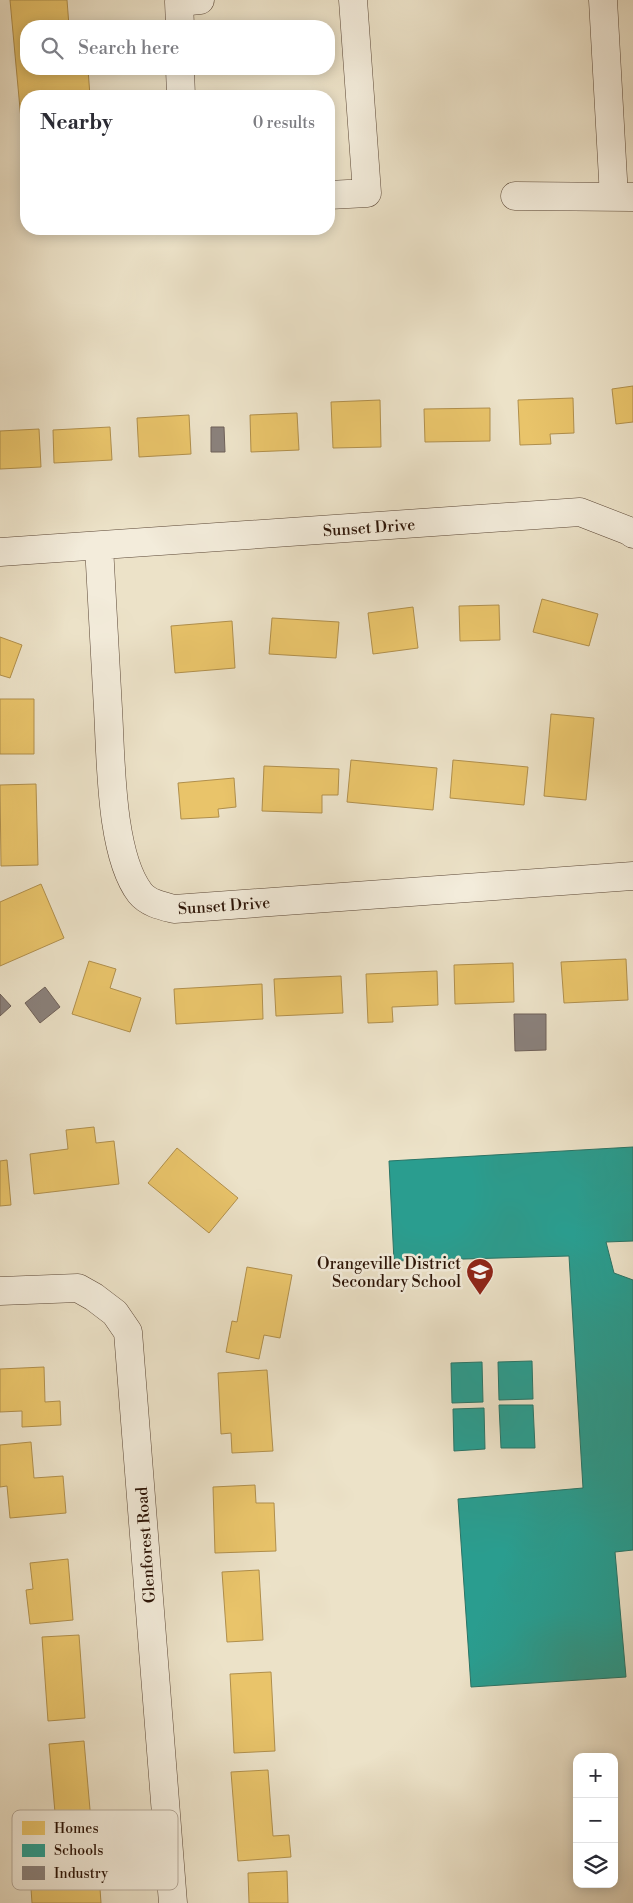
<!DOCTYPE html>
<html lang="en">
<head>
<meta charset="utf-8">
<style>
	body { margin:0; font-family:"Libre Bodoni",serif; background:#f7f7f7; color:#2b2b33 }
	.controls { position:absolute; right:15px; bottom:15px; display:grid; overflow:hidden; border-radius:10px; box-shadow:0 2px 12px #0003 }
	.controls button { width:45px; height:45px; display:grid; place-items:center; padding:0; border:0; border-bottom:1px solid #e1e1e2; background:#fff; color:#2b2b33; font:25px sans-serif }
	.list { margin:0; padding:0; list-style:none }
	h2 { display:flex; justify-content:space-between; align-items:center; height:65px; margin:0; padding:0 20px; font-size:21px }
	h2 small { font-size:16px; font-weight:400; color:#7c7c81 }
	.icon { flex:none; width:28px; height:28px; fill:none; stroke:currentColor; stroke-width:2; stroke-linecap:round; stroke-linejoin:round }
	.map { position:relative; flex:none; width:633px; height:1903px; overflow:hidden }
	.search { position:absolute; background:#fff; box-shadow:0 2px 12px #0003; left:20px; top:20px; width:315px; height:55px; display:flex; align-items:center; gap:12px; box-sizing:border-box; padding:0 18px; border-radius:20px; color:#7c7c81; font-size:19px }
	.panel { position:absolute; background:#fff; box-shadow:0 2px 12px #0003; left:20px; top:90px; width:315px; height:145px; border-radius:20px }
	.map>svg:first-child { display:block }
</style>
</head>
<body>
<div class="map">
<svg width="633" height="1903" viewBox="0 0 633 1903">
	<rect width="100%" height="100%" fill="#ece2c8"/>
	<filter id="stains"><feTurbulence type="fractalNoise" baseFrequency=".004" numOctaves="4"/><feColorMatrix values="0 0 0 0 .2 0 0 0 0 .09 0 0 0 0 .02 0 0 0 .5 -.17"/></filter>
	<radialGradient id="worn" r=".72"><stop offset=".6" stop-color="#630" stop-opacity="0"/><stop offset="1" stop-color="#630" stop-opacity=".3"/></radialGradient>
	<path fill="#e9c46a" stroke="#b08f4c" d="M10,0H67L69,26H26V69H88L90,96H26V174Z
		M633,386V422L616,424L612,389Z
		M573,398L574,433L550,434L551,444L520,445L518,400Z
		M380,400L381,447L333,448L331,402Z
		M490,408V441L425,442L424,409Z
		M297,413L299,450L251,452L250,415Z
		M189,415L191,454L139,457L137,418Z
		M110,427L112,460L54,463L53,430Z
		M39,429L41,467L0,469V431Z
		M542,599L598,614L589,646L533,632Z
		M499,605L500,640L460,641L459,606Z
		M413,607L418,648L373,654L368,613Z
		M272,618L339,622L336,658L269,654Z
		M232,621L235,668L175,673L171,626Z
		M0,637L22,645L10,678L0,675Z
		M0,699H34V754H0Z
		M551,714L594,718L586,800L544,796Z
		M351,760L437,768L433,810L347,802Z
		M453,760L528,767L524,805L450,798Z
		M264,766L339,769L338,795H322V813L262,811Z
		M234,778L236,807L218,809L219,817L181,819L178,783Z
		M36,784L38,865L1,866L0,785Z
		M41,884L64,938L0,966V902Z
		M626,959L628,1000L564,1003L561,962Z
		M89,961L116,969L110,988L141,998L130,1032L72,1014Z
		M513,963L514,1002L455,1004L454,965Z
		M437,971L438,1005L392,1007L393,1022L368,1023L366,974Z
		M341,976L343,1013L276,1016L274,979Z
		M262,984L263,1019L176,1024L174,989Z
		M94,1127L96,1143L114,1141L119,1184L34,1194L30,1154L68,1149L66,1130Z
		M177,1148L238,1198L209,1233L148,1183Z
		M7,1160L11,1205L0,1206V1161Z
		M247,1267L292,1275L280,1338L264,1335L259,1359L226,1352L232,1321L237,1322Z
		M44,1367L45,1402L60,1401L61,1425L22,1427V1411L0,1412V1369Z
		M267,1370L273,1451L232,1453L231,1433L221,1434L218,1373Z
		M31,1442L34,1478L63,1476L66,1513L10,1518L7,1486L0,1487V1445Z
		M255,1485L256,1503H274L276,1551L215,1553L213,1487Z
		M68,1559L73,1620L30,1624L26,1590L33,1589L30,1563Z
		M259,1570L263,1640L227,1642L222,1572Z
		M79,1635L85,1718L48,1721L42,1637Z
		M271,1672L275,1751L234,1753L230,1674Z
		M84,1741L91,1821L56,1824L49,1744Z
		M268,1770L273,1836L289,1835L291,1857L238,1861L231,1772Z
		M97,1846L101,1903H32L30,1874L65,1872L64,1848Z
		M287,1871L288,1903H249L248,1873Z"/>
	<path fill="#2a9d8f" stroke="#2a7466" d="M633,1147V1241L606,1242L614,1273L633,1280V1550L615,1552L626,1677L471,1687L458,1499L583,1488L569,1256L394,1261L389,1161Z
		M532,1361L533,1399L499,1400L498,1362Z
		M482,1362L483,1402L452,1403L451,1363Z
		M499,1405H533L535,1448H501Z
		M484,1408L485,1449L454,1451L453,1409Z"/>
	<path fill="#8a817c" stroke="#6e6059" d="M211,427H224L225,452H211Z
		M45,987L60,1007L40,1023L25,1003Z
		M0,994L11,1006L0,1016Z
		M514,1014H546V1050L515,1051Z"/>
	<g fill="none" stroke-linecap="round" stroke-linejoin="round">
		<defs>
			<path id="minor" d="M603,0L614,197
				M180,26L179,2L200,0
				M180,69L181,96
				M329,195L367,193L353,0
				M515,196L632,197
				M99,546C102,600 105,654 108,709C111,758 110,854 140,893C148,903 162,906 174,909L633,876
				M0,552L580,512L629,531L633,534
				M0,1291L78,1288L94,1297L115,1313L128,1332L173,1903"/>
		</defs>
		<use href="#minor" stroke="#5b4736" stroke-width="29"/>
		<use href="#minor" stroke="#f3ecdb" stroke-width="28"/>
	</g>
	<defs>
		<symbol id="school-pin" viewBox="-11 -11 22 30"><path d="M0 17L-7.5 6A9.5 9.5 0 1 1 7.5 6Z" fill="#8f2418" stroke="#f3ecdb"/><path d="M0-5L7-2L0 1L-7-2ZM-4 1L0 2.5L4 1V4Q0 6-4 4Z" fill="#fff"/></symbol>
	</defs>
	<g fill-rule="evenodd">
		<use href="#school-pin" x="464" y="1256" width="32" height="43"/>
	</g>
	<g text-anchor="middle" stroke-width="5" stroke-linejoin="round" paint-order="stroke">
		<g font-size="16" fill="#2b1306" stroke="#f3ecdb">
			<text transform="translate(369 527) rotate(-4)" y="6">Sunset Drive</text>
			<text transform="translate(224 905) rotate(-4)" y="6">Sunset Drive</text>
			<text transform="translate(145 1545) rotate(-94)" y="6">Glenforest Road</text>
		</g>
		<g font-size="16" fill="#2b1306" stroke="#f3ecdb" text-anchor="end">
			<text x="461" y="1269">Orangeville District<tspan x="461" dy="18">Secondary School</tspan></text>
		</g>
	</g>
	<rect x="12" y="1810" width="166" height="80" rx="8" fill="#f3ecdb" stroke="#b7ab9b" stroke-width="1"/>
	<rect x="22" y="1821" width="23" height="14" fill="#e9c46a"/>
	<rect x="22" y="1844" width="23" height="13" fill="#2a9d8f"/>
	<rect x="22" y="1866" width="23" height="14" fill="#8a817c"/>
	<g font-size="14" fill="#2b1306">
		<text x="54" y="1833">Homes</text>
		<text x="54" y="1855">Schools</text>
		<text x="54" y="1878">Industry</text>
	</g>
	<rect width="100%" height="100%" filter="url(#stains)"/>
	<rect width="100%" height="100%" fill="url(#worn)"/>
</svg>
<div class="controls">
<button>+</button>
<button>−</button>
<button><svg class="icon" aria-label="layers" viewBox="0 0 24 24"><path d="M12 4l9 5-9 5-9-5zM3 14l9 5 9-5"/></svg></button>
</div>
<div class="search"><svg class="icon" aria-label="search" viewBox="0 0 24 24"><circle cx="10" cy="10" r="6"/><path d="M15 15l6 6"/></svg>Search here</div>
<section class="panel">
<h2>Nearby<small>0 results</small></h2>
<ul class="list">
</ul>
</section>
</div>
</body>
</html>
